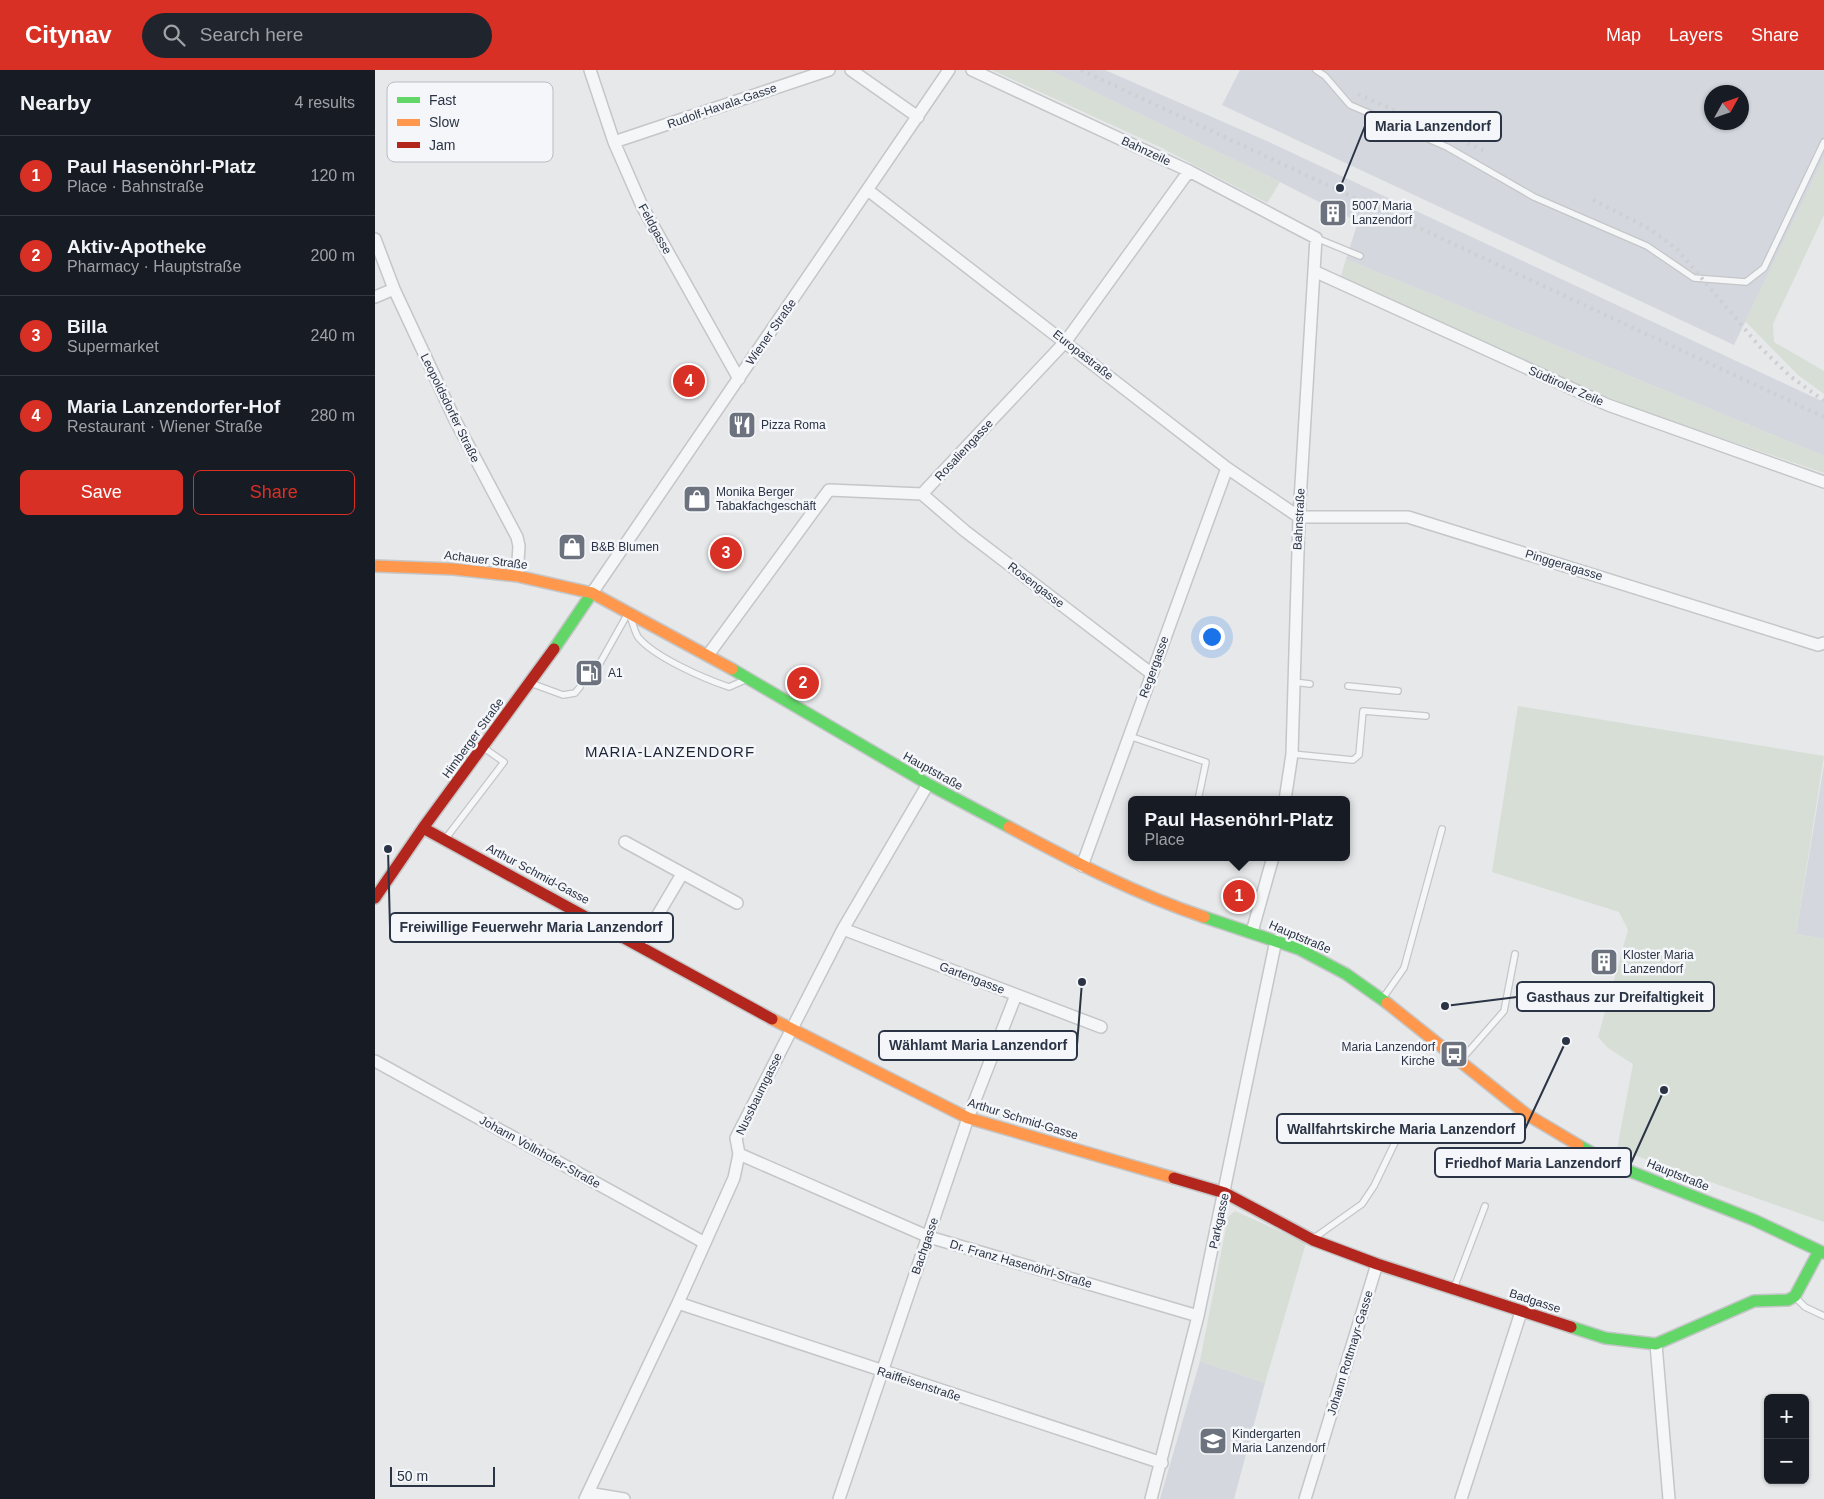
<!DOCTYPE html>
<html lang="en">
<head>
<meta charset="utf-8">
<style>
	body { margin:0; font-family:Arial,sans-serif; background:#20242c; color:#f1f3f6 }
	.controls { position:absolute; right:15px; bottom:15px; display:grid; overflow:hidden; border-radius:8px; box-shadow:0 1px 4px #0004 }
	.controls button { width:45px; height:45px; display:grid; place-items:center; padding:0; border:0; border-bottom:1px solid #363941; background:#171b24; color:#f1f3f6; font:25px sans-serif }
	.compass { position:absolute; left:1329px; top:15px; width:45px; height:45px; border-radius:50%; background:#171b24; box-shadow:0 1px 4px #0004; rotate:50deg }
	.scale { position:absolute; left:15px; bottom:12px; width:105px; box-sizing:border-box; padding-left:5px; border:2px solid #2b3445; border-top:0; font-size:14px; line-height:18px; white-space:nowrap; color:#2b3445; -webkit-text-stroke:4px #f4f6f9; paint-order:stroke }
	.you { position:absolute; left:836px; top:566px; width:18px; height:18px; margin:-12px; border:4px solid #fff; border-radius:50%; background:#1a73e8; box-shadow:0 0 0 8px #1a73e833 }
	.badge { display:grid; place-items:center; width:32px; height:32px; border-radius:50%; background:#d93025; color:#fff; font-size:16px; font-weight:700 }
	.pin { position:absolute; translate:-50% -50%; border:2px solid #fff; box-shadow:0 1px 5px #0006 }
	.popup { position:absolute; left:753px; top:726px; width:222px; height:65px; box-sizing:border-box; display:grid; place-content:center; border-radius:8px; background:#171b24; filter:drop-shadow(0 1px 4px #0005); font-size:16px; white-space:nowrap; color:#9ea1a6 }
	.popup b { font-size:19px; color:#f1f3f6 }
	.popup::after { content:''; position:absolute; left:50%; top:100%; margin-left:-10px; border:10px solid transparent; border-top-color:#171b24 }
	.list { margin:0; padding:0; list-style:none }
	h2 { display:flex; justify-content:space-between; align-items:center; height:65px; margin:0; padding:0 20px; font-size:21px }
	h2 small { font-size:16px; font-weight:400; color:#9ea1a6 }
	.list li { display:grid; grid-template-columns:32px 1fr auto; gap:15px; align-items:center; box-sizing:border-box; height:80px; padding:0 20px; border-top:1px solid #363941 }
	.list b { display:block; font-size:19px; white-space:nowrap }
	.list p { margin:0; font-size:16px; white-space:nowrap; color:#9ea1a6 }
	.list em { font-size:16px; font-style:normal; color:#9ea1a6 }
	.actions { display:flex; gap:10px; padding:15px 20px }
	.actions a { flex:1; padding:11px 0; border:1px solid #d93025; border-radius:8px; text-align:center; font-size:18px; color:#d93025 }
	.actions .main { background:#d93025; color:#fff }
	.icon { flex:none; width:28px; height:28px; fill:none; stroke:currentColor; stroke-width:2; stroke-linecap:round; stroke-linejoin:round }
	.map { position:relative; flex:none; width:1449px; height:1429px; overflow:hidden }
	header { display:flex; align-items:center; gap:30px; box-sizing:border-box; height:70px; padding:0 25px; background:#d93025; color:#fff }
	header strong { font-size:24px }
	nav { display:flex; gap:28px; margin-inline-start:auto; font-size:18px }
	.search { width:350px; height:45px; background:#20242c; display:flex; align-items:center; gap:12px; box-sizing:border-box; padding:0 18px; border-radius:28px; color:#9ea1a6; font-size:19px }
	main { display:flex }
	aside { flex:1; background:#171b24 }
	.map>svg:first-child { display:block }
</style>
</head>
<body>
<header>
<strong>Citynav</strong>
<div class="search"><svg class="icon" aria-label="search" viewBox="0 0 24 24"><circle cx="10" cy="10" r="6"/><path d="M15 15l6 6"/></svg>Search here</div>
<nav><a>Map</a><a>Layers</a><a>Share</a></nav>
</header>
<main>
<aside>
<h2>Nearby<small>4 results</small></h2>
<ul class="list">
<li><span class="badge">1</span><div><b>Paul Hasenöhrl-Platz</b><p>Place · Bahnstraße</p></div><em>120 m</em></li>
<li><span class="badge">2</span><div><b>Aktiv-Apotheke</b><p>Pharmacy · Hauptstraße</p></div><em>200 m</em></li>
<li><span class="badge">3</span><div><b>Billa</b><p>Supermarket</p></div><em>240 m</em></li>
<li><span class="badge">4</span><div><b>Maria Lanzendorfer-Hof</b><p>Restaurant · Wiener Straße</p></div><em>280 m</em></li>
</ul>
<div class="actions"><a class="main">Save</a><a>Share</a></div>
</aside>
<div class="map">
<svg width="1449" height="1429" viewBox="0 0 1449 1429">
	<rect width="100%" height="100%" fill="#e6e8ea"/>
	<path fill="#d4d7dd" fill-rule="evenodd" d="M674,0H730L894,72L1449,332V386L971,189L983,152L905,112Z
		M865,0H1449V88L1359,275L847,35ZM1336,22H1366V52H1336Z
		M1449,695V869L1421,864Z
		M825,1291L890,1313L859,1429H785Z"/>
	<path fill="#d6ded6" d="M617,0H674L905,112L892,133L785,77Z
		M1449,88V145L1398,254L1399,272L1449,301V324L1423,305L1370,251Z
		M971,189L1449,386V403L1259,338L1147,291L966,206Z
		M1143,636L1449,686L1421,864L1449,869V1152L1242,1079L1258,994L1233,978L1223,967L1253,860L1244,842L1117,802Z
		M860,1141L931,1173L890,1313L825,1291L853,1147Z"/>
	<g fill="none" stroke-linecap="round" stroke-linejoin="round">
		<defs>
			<path id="lane" d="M941,0L950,6L975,35L1072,77L1159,127L1272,176L1319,208L1371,212L1389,198L1449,72
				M941,168L985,186
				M256,549C258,554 260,562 263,567C279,587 330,609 354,617L370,610
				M225,593L252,545
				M919,612L935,614
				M158,614L188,625L200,623L205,617
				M973,616L1023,621
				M754,666L831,692L823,730
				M917,684L978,690L984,685L988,641L1051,646
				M71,768L129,692L109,678
				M1008,928L1029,898L1067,759
				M1086,990L1129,941L1140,884
				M939,1168L987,1134L999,1116L1026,1060
				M1079,1218L1110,1136
				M1421,1228L1430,1237L1449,1246"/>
			<path id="street" d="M215,0L239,72L267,136L364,309
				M476,0L543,47
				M597,0L814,101L941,168L924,447L917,684L910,730
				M239,72L454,0
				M494,121L852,398L924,447H1033L1443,575L1449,573
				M0,169L19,219L80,350L142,467L144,476L142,506
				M941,202L1233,335L1449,412
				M0,227L19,219
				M547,424L590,461L777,604
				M217,523L574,0
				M333,585L454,420L547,424L691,271L814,101
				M250,772L362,833
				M707,796L852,398
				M468,859L726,957
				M877,862L898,787
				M265,875L307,804
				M0,991L330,1173
				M364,1084L554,1167L823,1246
				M303,1233L787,1393
				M1281,1274L1294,1429
				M213,1423L249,1429
				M210,1429L303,1233L359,1108L364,1084L361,1068L468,859L553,714
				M464,1429L593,1048L641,925
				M776,1429L823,1246L901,870
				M930,1429L1002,1194
				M1086,1429L1146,1242"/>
			<path id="fast" d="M179,579L217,523
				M357,599L553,714L634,757
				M829,847L924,879L971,904L1012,933
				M1203,1075L1239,1095L1379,1150L1449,1183
				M1196,1257L1230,1268L1281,1274L1379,1231L1413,1230L1420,1226L1444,1181"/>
			<path id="slow" d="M0,496L78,499L142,506L217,523L357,599
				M634,757C697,791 761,824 829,847
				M1012,933L1151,1044L1203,1075
				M397,949L593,1048L799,1108"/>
			<path id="jam" d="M48,758L397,949
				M0,828L48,758L179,579
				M799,1108L850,1123L938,1170L1002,1194L1196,1257"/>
		</defs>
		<use href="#lane" stroke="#c4c6c8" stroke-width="8"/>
		<use href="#street" stroke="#c4c6c8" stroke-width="14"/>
		<use href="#fast" stroke="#c4c6c8" stroke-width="14"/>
		<use href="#slow" stroke="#c4c6c8" stroke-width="14"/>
		<use href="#jam" stroke="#c4c6c8" stroke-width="14"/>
		<use href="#lane" stroke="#f5f6f7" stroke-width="5.5"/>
		<use href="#street" stroke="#f5f6f7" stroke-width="11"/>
		<use href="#fast" stroke="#63d668" stroke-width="11"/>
		<use href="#slow" stroke="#ff974d" stroke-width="11"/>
		<use href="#jam" stroke="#b3261e" stroke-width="11"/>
		<path stroke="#cecfd2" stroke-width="4" stroke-dasharray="2.5 5" stroke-linecap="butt" d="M706,0L1449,347
			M983,24L1110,81
			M1218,130L1275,159L1302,179L1386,278L1415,306L1449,331"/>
	</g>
	<defs>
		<symbol id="building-square" viewBox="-11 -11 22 22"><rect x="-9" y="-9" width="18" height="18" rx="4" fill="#6c737f" stroke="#f4f6f9"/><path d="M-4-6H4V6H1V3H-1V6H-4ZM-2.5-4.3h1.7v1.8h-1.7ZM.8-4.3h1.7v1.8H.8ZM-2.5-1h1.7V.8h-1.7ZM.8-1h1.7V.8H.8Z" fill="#fff"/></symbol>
		<symbol id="restaurant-square" viewBox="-11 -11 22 22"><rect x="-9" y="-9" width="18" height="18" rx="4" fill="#6c737f" stroke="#f4f6f9"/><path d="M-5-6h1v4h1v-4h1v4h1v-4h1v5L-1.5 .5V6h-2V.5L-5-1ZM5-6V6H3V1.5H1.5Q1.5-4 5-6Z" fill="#fff"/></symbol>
		<symbol id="shop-square" viewBox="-11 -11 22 22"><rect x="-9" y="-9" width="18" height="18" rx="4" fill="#6c737f" stroke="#f4f6f9"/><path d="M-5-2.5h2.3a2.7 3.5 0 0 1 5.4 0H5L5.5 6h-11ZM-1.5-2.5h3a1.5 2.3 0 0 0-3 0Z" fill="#fff"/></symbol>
		<symbol id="fuel-square" viewBox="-11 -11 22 22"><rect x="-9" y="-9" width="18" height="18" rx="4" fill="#6c737f" stroke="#f4f6f9"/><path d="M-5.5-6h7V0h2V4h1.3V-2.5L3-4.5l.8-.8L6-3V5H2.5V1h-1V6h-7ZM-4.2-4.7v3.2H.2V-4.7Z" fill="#fff"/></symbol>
		<symbol id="bus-square" viewBox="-11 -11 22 22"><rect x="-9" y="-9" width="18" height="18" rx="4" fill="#6c737f" stroke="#f4f6f9"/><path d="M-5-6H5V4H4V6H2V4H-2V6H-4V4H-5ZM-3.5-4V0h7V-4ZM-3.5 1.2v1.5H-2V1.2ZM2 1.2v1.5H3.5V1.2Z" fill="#fff"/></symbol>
		<symbol id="school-square" viewBox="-11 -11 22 22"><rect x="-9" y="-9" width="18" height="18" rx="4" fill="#6c737f" stroke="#f4f6f9"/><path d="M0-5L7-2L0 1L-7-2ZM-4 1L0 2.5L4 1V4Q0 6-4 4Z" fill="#fff"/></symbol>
	</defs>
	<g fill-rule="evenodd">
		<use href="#building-square" x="942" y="127" width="32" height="32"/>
		<use href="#restaurant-square" x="351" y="339" width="32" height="32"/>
		<use href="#shop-square" x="306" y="413" width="32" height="32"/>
		<use href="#shop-square" x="181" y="461" width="32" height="32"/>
		<use href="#fuel-square" x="198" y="587" width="32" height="32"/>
		<use href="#building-square" x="1213" y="876" width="32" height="32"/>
		<use href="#bus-square" x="1063" y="968" width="32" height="32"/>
		<use href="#school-square" x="822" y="1355" width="32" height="32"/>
	</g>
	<g text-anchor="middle" stroke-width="5" stroke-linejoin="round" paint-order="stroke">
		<g font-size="12" fill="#2b3445" stroke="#f4f6f9">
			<text transform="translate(347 36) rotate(-19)" y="4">Rudolf-Havala-Gasse</text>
			<text transform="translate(771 81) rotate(25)" y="4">Bahnzeile</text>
			<text transform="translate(280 159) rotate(61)" y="4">Feldgasse</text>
			<text transform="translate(396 262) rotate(-55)" y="4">Wiener Straße</text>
			<text transform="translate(708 285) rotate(38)" y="4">Europastraße</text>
			<text transform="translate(1191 316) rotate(24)" y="4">Südtiroler Zeile</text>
			<text transform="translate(75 338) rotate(64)" y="4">Leopoldsdorfer Straße</text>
			<text transform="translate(589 380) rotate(-47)" y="4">Rosaliengasse</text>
			<text transform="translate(924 449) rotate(-87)" y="4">Bahnstraße</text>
			<text transform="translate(111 490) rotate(7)" y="4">Achauer Straße</text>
			<text transform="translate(1189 495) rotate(17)" y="4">Pinggeragasse</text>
			<text transform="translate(661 515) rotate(37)" y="4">Rosengasse</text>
			<text transform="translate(779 597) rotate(-70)" y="4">Regergasse</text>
			<text transform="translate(98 668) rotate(-54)" y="4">Himberger Straße</text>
			<text transform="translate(558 701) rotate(29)" y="4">Hauptstraße</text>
			<text transform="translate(163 804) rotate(28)" y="4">Arthur Schmid-Gasse</text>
			<text transform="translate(925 867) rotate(23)" y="4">Hauptstraße</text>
			<text transform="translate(597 908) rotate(21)" y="4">Gartengasse</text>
			<text transform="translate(384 1024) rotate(-64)" y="4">Nussbaumgasse</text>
			<text transform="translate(648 1049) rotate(17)" y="4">Arthur Schmid-Gasse</text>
			<text transform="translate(165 1082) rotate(29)" y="4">Johann Vollnhofer-Straße</text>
			<text transform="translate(1303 1105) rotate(22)" y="4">Hauptstraße</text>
			<text transform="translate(844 1151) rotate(-78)" y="4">Parkgasse</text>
			<text transform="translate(550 1176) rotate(-71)" y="4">Bachgasse</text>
			<text transform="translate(646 1194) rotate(16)" y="4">Dr. Franz Hasenöhrl-Straße</text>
			<text transform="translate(1160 1231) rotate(18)" y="4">Badgasse</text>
			<text transform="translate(975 1283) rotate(-73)" y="4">Johann Rottmayr-Gasse</text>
			<text transform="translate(544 1314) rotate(18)" y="4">Raiffeisenstraße</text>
		</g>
		<g font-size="12" fill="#2b3445" stroke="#f4f6f9" text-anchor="start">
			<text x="977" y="140">5007 Maria<tspan x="977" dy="14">Lanzendorf</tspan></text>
			<text x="386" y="359">Pizza Roma</text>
			<text x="341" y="426">Monika Berger<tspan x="341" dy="14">Tabakfachgeschäft</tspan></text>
			<text x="216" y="481">B&amp;B Blumen</text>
			<text x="233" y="607">A1</text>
			<text x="1248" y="889">Kloster Maria<tspan x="1248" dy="14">Lanzendorf</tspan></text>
			<text x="1060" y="981" text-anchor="end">Maria Lanzendorf<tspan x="1060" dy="14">Kirche</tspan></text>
			<text x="857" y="1368">Kindergarten<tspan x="857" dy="14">Maria Lanzendorf</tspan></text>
		</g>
		<g font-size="15" letter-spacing="1" fill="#1d2536" stroke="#f4f6f9">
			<text x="295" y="687">MARIA-LANZENDORF</text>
		</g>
	</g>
	<rect x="12" y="12" width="166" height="80" rx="8" fill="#f4f6f9" stroke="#b8bcc3" stroke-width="1"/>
	<rect x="22" y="27" width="23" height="6" fill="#63d668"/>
	<rect x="22" y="49" width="23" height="7" fill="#ff974d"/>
	<rect x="22" y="72" width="23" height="6" fill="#b3261e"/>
	<g font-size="14" fill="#2b3445">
		<text x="54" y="35">Fast</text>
		<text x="54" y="57">Slow</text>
		<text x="54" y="80">Jam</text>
	</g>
	<path fill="none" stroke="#2b3445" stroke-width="2" d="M965 118L990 56M13 779L15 858M1070 936L1142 927M707 912L702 975M1191 971L1150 1059M1289 1020L1256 1093"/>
	<g fill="#2b3445" stroke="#f4f6f9" stroke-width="2">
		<circle cx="965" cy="118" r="5"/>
		<circle cx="13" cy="779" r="5"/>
		<circle cx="1070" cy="936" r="5"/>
		<circle cx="707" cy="912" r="5"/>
		<circle cx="1191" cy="971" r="5"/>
		<circle cx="1289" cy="1020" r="5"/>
	</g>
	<g fill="#f4f6f9" stroke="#2b3445" stroke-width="2">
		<rect x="990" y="42" width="136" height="29" rx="5"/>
		<rect x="15" y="843" width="283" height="29" rx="5"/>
		<rect x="1142" y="912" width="197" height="29" rx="5"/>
		<rect x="504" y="961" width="198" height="29" rx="5"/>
		<rect x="902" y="1044" width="248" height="29" rx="5"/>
		<rect x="1060" y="1078" width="196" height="29" rx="5"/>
	</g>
	<g font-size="14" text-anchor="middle" font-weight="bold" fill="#2b3445">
		<text x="1058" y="61">Maria Lanzendorf</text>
		<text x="156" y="862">Freiwillige Feuerwehr Maria Lanzendorf</text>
		<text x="1240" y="932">Gasthaus zur Dreifaltigkeit</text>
		<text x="603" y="980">Wählamt Maria Lanzendorf</text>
		<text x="1026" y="1064">Wallfahrtskirche Maria Lanzendorf</text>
		<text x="1158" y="1098">Friedhof Maria Lanzendorf</text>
	</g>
</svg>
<div class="controls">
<button>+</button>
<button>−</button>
</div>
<svg class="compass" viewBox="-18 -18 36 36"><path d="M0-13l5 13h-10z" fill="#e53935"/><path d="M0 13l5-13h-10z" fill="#9ea1a6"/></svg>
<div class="scale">50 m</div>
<div class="you"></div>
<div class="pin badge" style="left:864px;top:826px">1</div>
<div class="popup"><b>Paul Hasenöhrl-Platz</b>Place</div>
<div class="pin badge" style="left:428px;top:613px">2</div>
<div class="pin badge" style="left:351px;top:483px">3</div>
<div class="pin badge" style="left:314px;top:311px">4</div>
</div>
</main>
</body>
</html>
